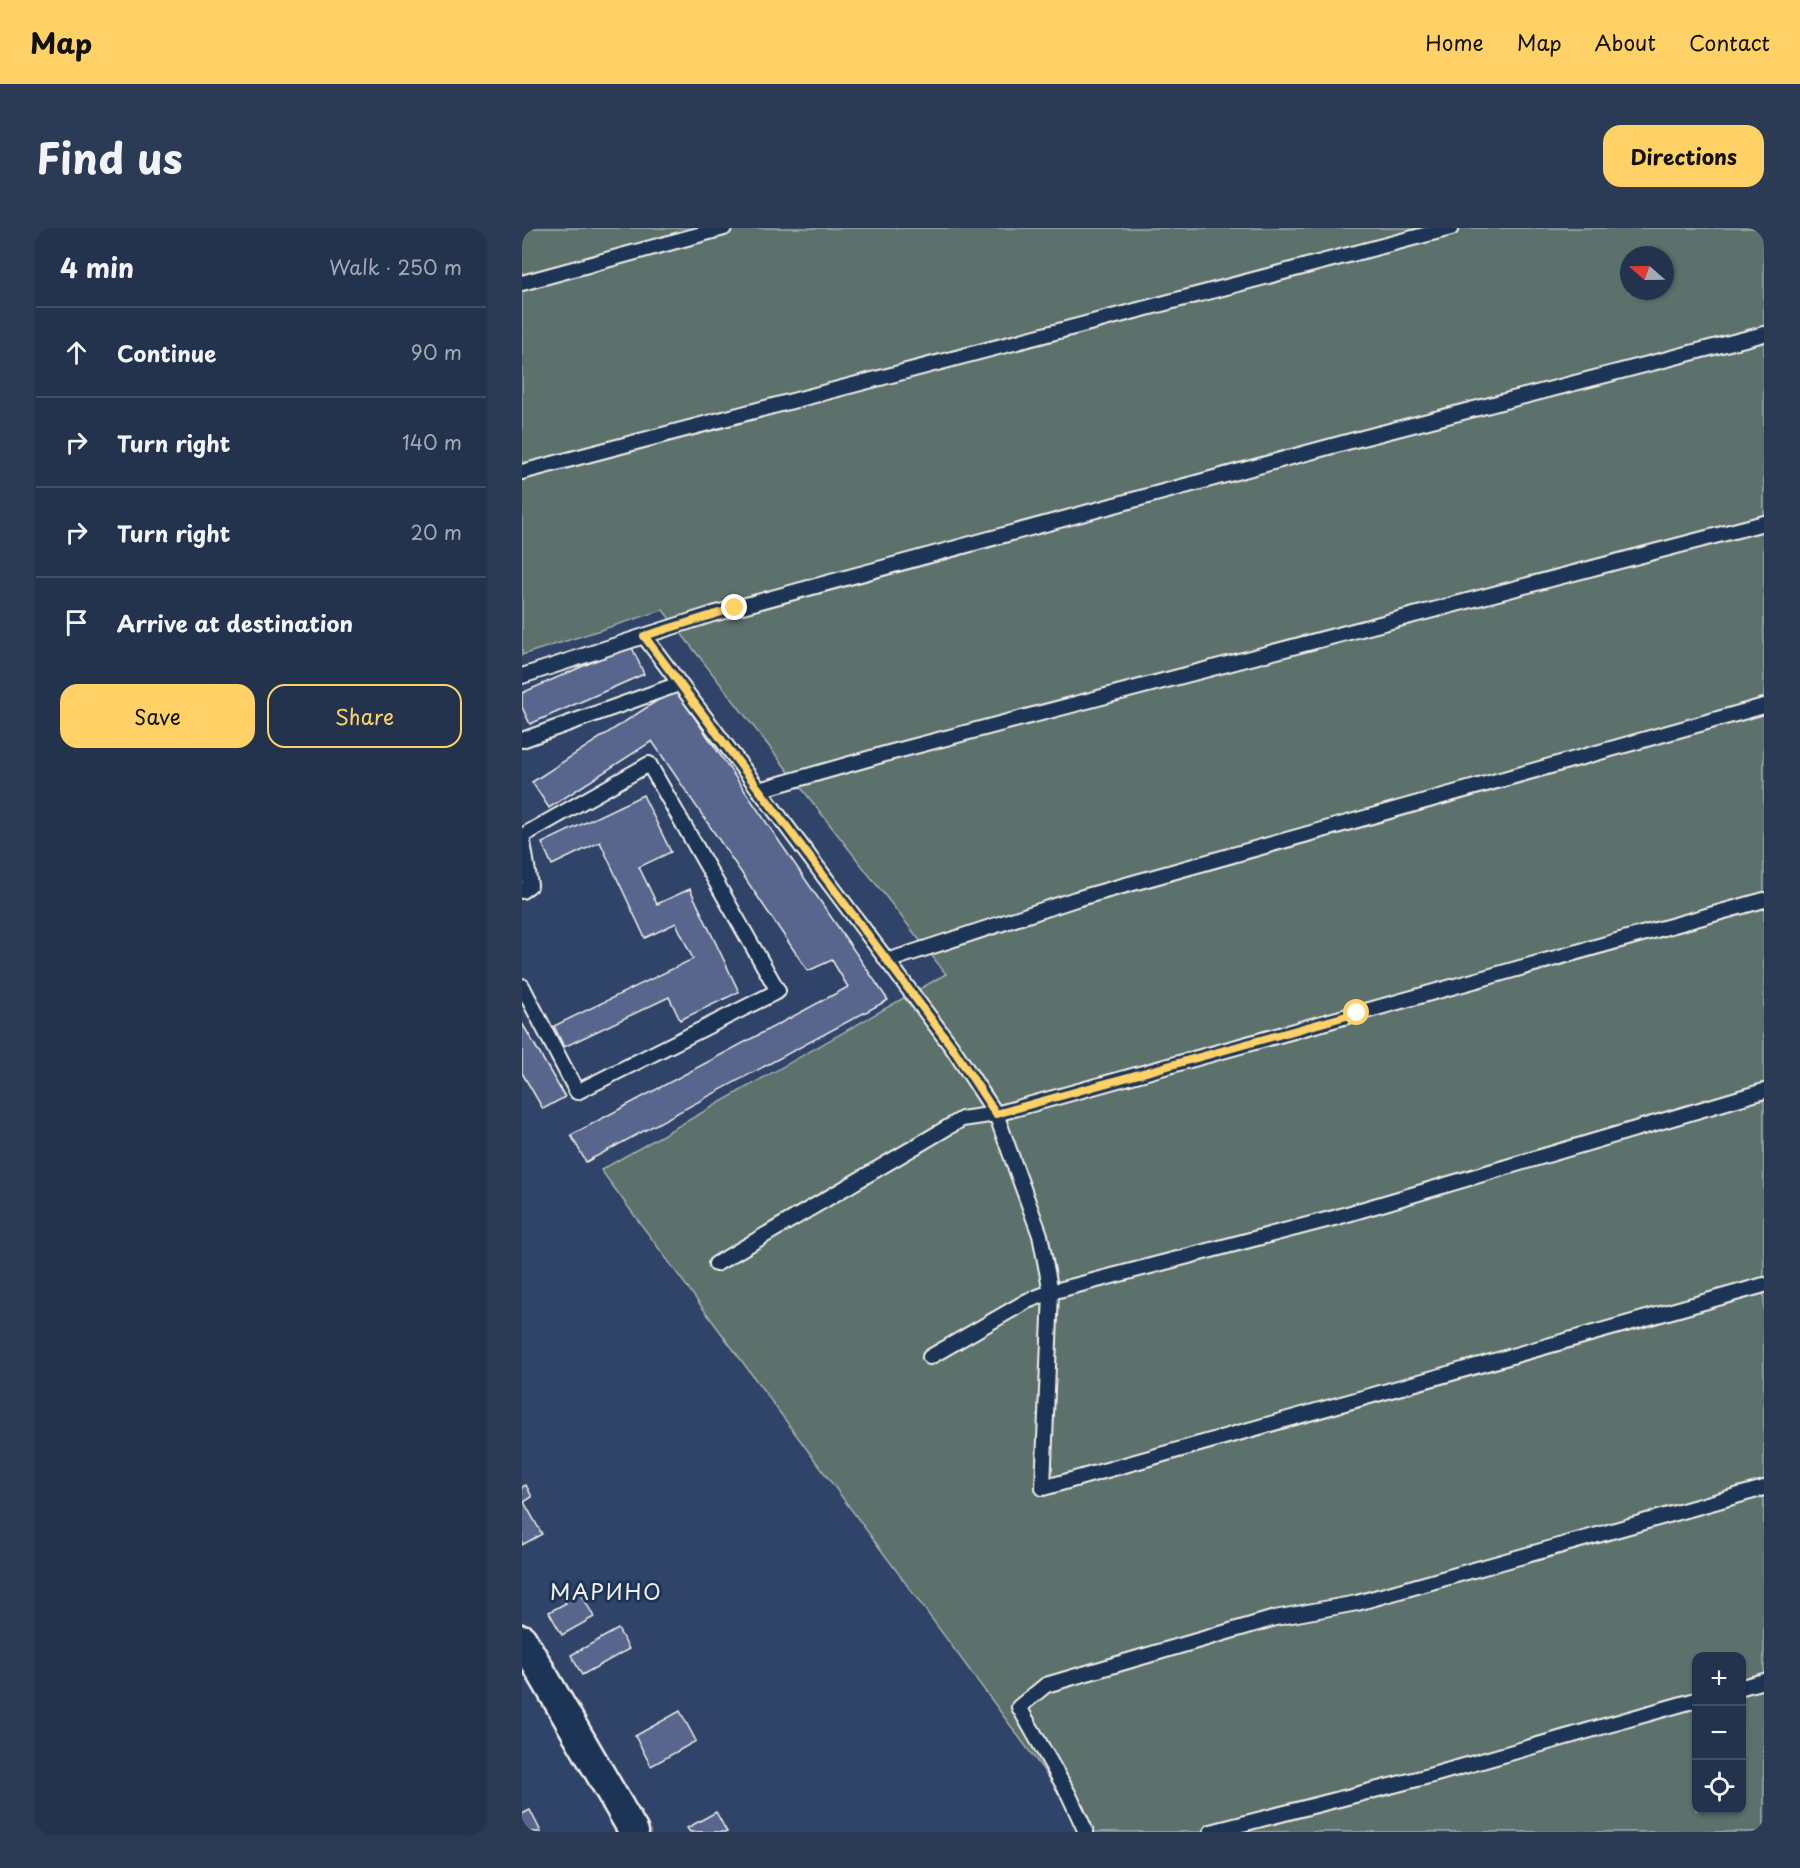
<!DOCTYPE html>
<html lang="en">
<head>
<meta charset="utf-8">
<style>
	body { margin:0; font-family:"Playpen Sans",sans-serif; background:#2b3b55; color:#f1f3f6 }
	.controls { position:absolute; right:18px; bottom:18px; display:grid; overflow:hidden; border-radius:12px; box-shadow:0 2px 4px #0004 }
	.controls button { width:54px; height:54px; display:grid; place-items:center; padding:0; border:0; border-bottom:2px solid #404e66; background:#23334e; color:#f1f3f6; font:30px sans-serif }
	.compass { position:absolute; left:1098px; top:18px; width:54px; height:54px; border-radius:50%; background:#23334e; box-shadow:0 2px 4px #0004; rotate:290deg }
	.stop { position:absolute; width:18px; height:18px; margin:-14px; border:4px solid #ffd166; border-radius:50%; background:#fff }
	.stop.end { background:#ffd166; border-color:#fff; box-shadow:0 2px 6px #0008 }
	.list { margin:0; padding:0; list-style:none }
	h2 { display:flex; justify-content:space-between; align-items:center; height:78px; margin:0; padding:0 24px; font-size:26px }
	h2 small { font-size:20px; font-weight:400; color:#a3aab6 }
	.list li { display:grid; grid-template-columns:39px 1fr auto; gap:18px; align-items:center; box-sizing:border-box; height:90px; padding:0 24px; border-top:2px solid #404e66 }
	.list b { display:block; font-size:22px; white-space:nowrap }
	.list em { font-size:20px; font-style:normal; color:#a3aab6 }
	.actions { display:flex; gap:12px; padding:18px 24px }
	.actions a { flex:1; padding:14px 0; border:2px solid #ffd166; border-radius:18px; text-align:center; font-size:21px; color:#ffd166 }
	.actions .main { background:#ffd166; color:#111 }
	.icon { flex:none; width:33px; height:33px; fill:none; stroke:currentColor; stroke-width:2; stroke-linecap:round; stroke-linejoin:round }
	.map { position:relative; flex:none; width:1242px; height:1604px; overflow:hidden; border-radius:18px }
	header { display:flex; align-items:center; gap:36px; box-sizing:border-box; height:84px; padding:0 30px; background:#ffd166; color:#111 }
	header strong { font-size:28px }
	nav { display:flex; gap:33px; margin-inline-start:auto; font-size:21px }
	.intro { display:flex; align-items:center; justify-content:space-between; box-sizing:border-box; height:144px; padding:0 36px }
	h1 { margin:0; font-size:42px }
	.button { padding:15px 27px; border-radius:18px; background:#ffd166; color:#111; font-size:21px; font-weight:700 }
	main { display:flex; gap:36px; padding:0 36px }
	aside { flex:1; background:#23334e; border-radius:18px; box-shadow:0 2px 4px #0004 }
	.map>svg:first-child { display:block }
</style>
</head>
<body>
<header>
<strong>Map</strong>
<nav><a>Home</a><a>Map</a><a>About</a><a>Contact</a></nav>
</header>
<div class="intro"><h1>Find us</h1><a class="button">Directions</a></div>
<main>
<aside>
<h2>4 min<small>Walk · 250 m</small></h2>
<ul class="list">
<li><svg class="icon" aria-label="ahead" viewBox="0 0 24 24"><path d="M12 20V5M6 11l6-6 6 6"/></svg><div><b>Continue</b></div><em>90 m</em></li>
<li><svg class="icon" aria-label="right" viewBox="0 0 24 24"><path d="M7 20v-9h11M14 6l5 5-5 5"/></svg><div><b>Turn right</b></div><em>140 m</em></li>
<li><svg class="icon" aria-label="right" viewBox="0 0 24 24"><path d="M7 20v-9h11M14 6l5 5-5 5"/></svg><div><b>Turn right</b></div><em>20 m</em></li>
<li><svg class="icon" aria-label="arrive" viewBox="0 0 24 24"><path d="M6 21V4h12l-3 4 3 4H6"/></svg><div><b>Arrive at destination</b></div></li>
</ul>
<div class="actions"><a class="main">Save</a><a>Share</a></div>
</aside>
<div class="map">
<svg width="1242" height="1604" viewBox="0 0 1242 1604">
	<rect width="100%" height="100%" fill="#2f4468"/>
	<filter id="ink" filterUnits="userSpaceOnUse"><feTurbulence type="fractalNoise" baseFrequency=".0167" numOctaves="2"/><feDisplacementMap in="SourceGraphic" scale="12" xChannelSelector="R" yChannelSelector="G"/><feConvolveMatrix kernelMatrix="1 2 1 2 8 2 1 2 1" color-interpolation-filters="sRGB"/></filter>
	<g filter="url(#ink)">
		<path fill="#5b716c" stroke="#a8b1aa" stroke-width="1.5" fill-rule="evenodd" d="M0,0H1242V1604H567L79,942L424,746L141,382L0,427ZM1107,27H1143V63H1107ZM1174,1428H1220V1582H1174Z"/>
		<path fill="#58668e" stroke="#f4f1e8" stroke-width="1.5" d="M109,417L122,446L8,496L0,479V465Z
			M153,461L366,772L64,934L49,907L326,759L310,732L286,743L130,513L27,580L10,554Z
			M121,567L149,624L117,639L135,676L168,661L217,764L158,792L147,769L42,819L32,798L171,731L154,695L123,710L78,614L30,637L20,615Z
			M0,795L43,869L21,881L0,845Z
			M4,1257L10,1269L2,1274L20,1306L0,1317V1259Z
			M56,1360L72,1389L40,1407L27,1384L44,1375L40,1369Z
			M96,1401L107,1421L60,1447L49,1427Z
			M158,1483L174,1513L129,1538L113,1508Z
			M8,1582L19,1604H0V1586Z
			M194,1584L205,1604H168L165,1600Z"/>
		<g fill="none" stroke-linecap="round" stroke-linejoin="round">
			<defs>
				<path id="lane" d="M0,55L202,0
					M0,244L929,0
					M122,408L191,386L825,214L1242,106
					M0,448L122,408L430,819L474,886L518,1007L529,1064L521,1260L1242,1057
					M0,512L157,456
					M237,562L363,526L1242,295
					M0,608L127,536L256,763L55,864L0,758
					M0,608L8,657L0,663
					M365,733L554,671L1242,478
					M194,1036L440,891L474,886L1242,672
					M408,1129L505,1073L529,1064L812,990L1242,863
					M1220,1459L1242,1453
					M564,1604L547,1567L497,1479L524,1457L753,1390L835,1375L1242,1260
					M689,1604L907,1548L1174,1472"/>
				<path id="street" d="M0,1411L112,1604"/>
			</defs>
			<use href="#lane" stroke="#f4f1e8" stroke-width="18"/>
			<use href="#street" stroke="#f4f1e8" stroke-width="33"/>
			<use href="#lane" stroke="#1d3557" stroke-width="14"/>
			<use href="#street" stroke="#1d3557" stroke-width="28"/>
		</g>
	</g>
	<g fill="none" stroke-linecap="round" stroke-linejoin="round" filter="url(#ink)">
		<path stroke="#ffd166" stroke-width="8" d="M213,380L122,408L430,819L474,886L835,785"/>
	</g>
	<g text-anchor="middle" stroke-width="6" stroke-linejoin="round" paint-order="stroke">
		<g font-size="22" letter-spacing="1.5" fill="#f4f1e8" stroke="#1d3557">
			<text x="84" y="1372">МАРИНО</text>
		</g>
	</g>
</svg>
<div class="controls">
<button>+</button>
<button>−</button>
<button><svg class="icon" aria-label="locate" viewBox="0 0 24 24"><circle cx="12" cy="12" r="6"/><path d="M12 2v4M12 18v4M2 12h4M18 12h4"/></svg></button>
</div>
<svg class="compass" viewBox="-18 -18 36 36"><path d="M0-13l5 13h-10z" fill="#e53935"/><path d="M0 13l5-13h-10z" fill="#a3aab6"/></svg>
<div class="stop" style="left:835px;top:785px"></div>
<div class="stop end" style="left:213px;top:380px"></div>
</div>
</main>
</body>
</html>
